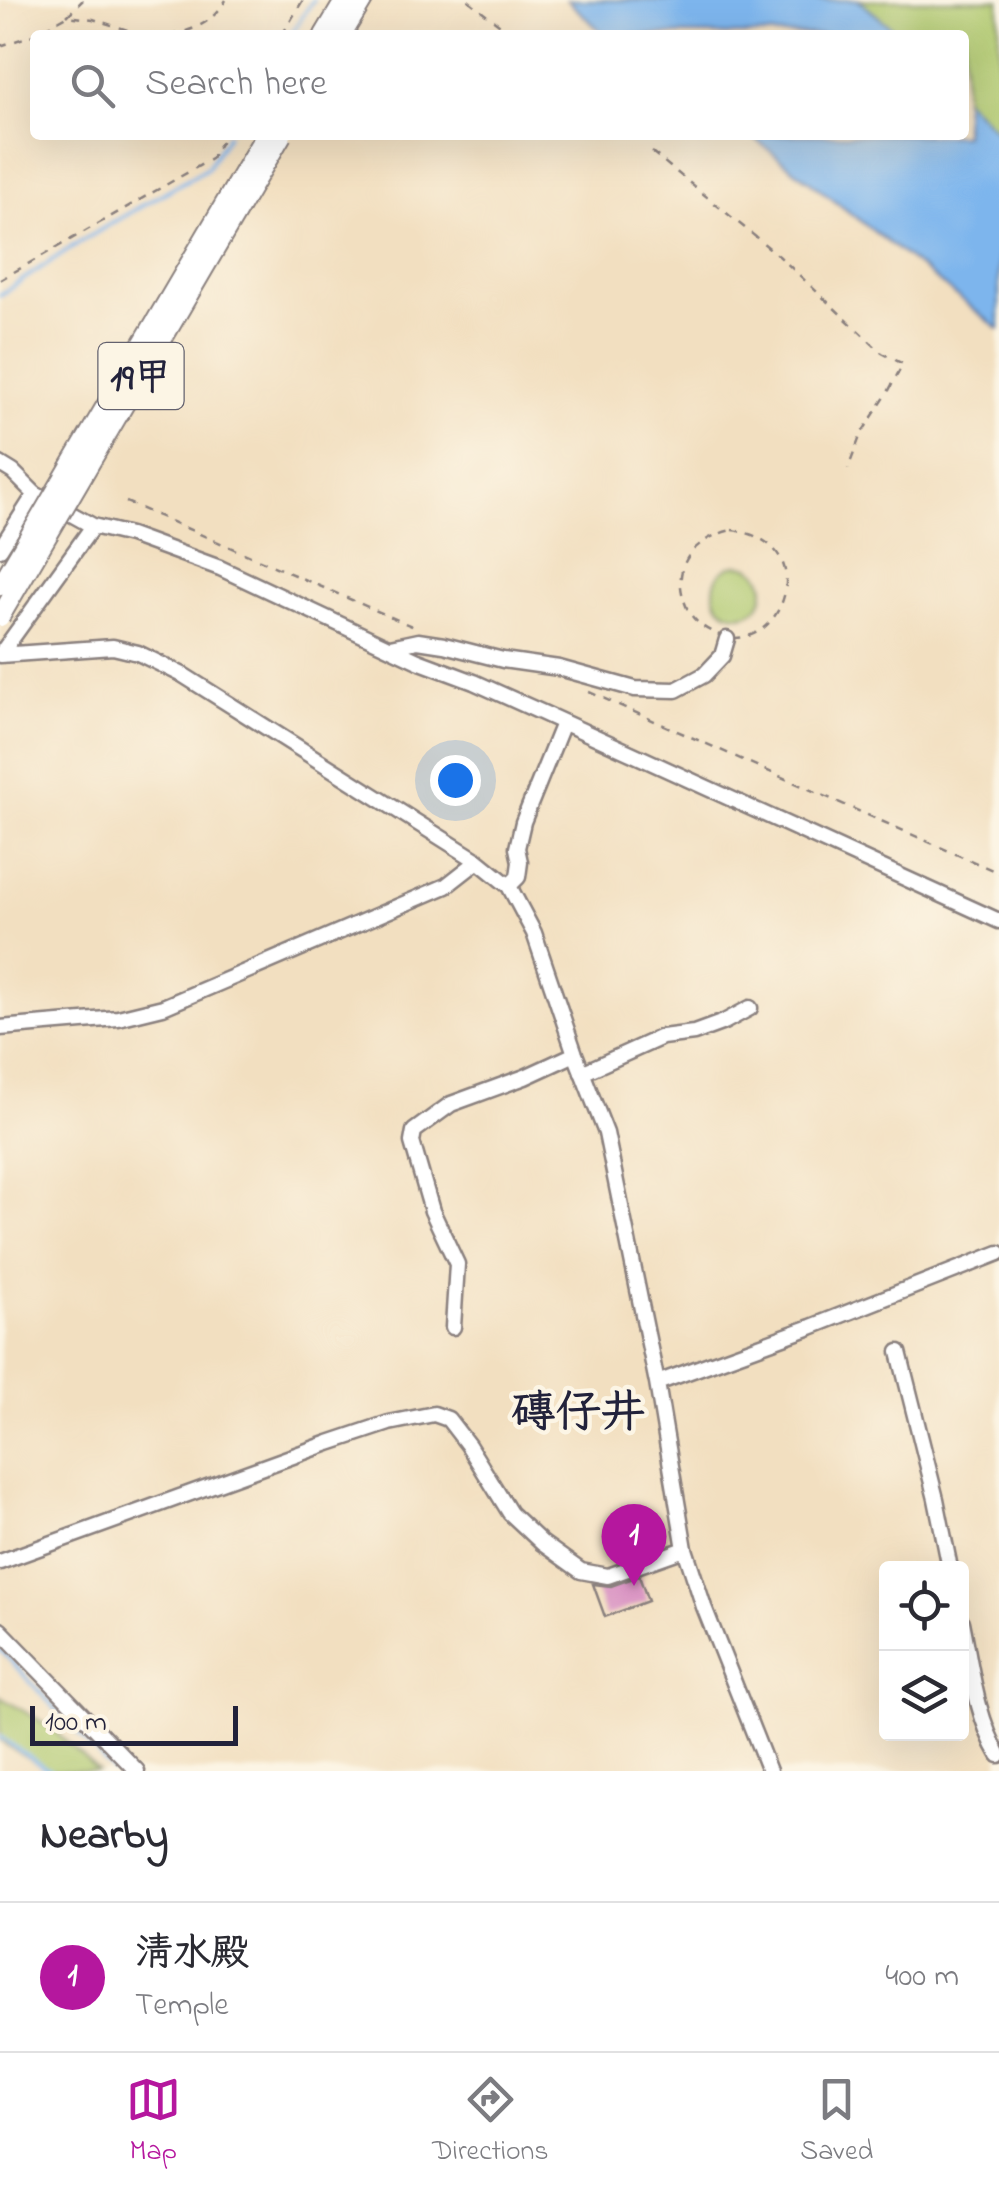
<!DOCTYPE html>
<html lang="en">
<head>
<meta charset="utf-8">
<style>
	body { margin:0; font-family:"Indie Flower","LXGW WenKai TC",sans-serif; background:#f7f7f7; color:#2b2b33 }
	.controls { position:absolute; right:30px; bottom:30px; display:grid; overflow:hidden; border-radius:10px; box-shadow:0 10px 40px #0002 }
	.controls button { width:90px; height:90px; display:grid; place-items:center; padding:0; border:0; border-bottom:2px solid #e1e1e2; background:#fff; color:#2b2b33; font:50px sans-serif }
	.scale { position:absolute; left:30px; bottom:25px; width:208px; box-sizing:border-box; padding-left:10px; border:5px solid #22223b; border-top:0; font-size:28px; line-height:35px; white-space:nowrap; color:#22223b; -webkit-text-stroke:8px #fcf5e5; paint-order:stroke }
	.you { position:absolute; left:455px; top:780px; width:35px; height:35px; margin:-25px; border:8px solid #fff; border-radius:50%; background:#1a73e8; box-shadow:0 0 0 15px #1a73e833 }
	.badge { display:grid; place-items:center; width:65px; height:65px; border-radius:50%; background:#b5179e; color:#fff; font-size:32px; font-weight:700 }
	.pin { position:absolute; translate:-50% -82px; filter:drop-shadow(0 2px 5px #0008) }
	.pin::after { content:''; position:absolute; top:52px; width:35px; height:30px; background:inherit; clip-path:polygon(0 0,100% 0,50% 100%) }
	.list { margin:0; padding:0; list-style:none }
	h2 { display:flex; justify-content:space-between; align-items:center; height:130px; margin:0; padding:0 40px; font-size:42px }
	h2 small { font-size:32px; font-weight:400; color:#7c7c81 }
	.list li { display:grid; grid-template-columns:65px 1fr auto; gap:30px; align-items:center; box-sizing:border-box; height:150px; padding:0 40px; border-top:2px solid #e1e1e2 }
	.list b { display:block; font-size:38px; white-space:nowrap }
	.list p { margin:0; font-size:32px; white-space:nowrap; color:#7c7c81 }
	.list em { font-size:32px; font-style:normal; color:#7c7c81 }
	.icon { flex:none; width:55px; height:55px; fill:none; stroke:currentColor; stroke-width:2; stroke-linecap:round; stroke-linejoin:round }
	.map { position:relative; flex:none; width:999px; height:1771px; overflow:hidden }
	.search { position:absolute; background:#fff; box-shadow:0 10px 40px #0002; left:30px; right:30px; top:30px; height:110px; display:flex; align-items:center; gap:25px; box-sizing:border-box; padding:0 35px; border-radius:10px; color:#7c7c81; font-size:38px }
	.sheet { height:280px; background:#fff }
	nav { display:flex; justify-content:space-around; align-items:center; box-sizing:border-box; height:140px; border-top:2px solid #e1e1e2; background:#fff; font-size:28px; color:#7c7c81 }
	nav a { display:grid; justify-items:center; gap:5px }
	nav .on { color:#b5179e }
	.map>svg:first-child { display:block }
</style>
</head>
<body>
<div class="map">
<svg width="999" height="1771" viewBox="0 0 999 1771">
	<rect width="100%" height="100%" fill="#fcf5e5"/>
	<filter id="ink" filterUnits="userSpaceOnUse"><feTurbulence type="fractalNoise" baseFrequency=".01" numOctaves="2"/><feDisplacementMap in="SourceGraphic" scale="20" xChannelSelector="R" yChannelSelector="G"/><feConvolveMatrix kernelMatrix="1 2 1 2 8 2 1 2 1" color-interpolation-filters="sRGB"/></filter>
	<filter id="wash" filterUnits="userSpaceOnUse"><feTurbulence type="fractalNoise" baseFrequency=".0048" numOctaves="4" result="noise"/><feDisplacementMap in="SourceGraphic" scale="40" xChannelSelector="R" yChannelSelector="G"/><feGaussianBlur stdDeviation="2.25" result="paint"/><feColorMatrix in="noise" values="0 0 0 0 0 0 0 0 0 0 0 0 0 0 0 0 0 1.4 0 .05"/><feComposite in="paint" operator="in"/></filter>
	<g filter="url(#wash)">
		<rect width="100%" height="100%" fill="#f2dfc0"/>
		<path fill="#b0c96f" stroke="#697655" stroke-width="2.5" d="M858,0H999V134L964,99V35H901Z
			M714 590a25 25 0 1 1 50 0a25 25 0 1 1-50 0Z
			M0,1697L49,1726L98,1771H50L0,1741Z"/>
		<path fill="#7db5ed" stroke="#506c94" stroke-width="2.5" d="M567,0H858L901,35H605Z
			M964,99L999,134V329L750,135H964Z"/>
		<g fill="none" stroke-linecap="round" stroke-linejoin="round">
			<path stroke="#7db5ed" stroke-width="4" d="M291,35L313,0
				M0,295L78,243L207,168L228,135
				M0,1649L113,1771
				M0,1737L50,1771"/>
		</g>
		<g id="blocks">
			<path fill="#d993c2" d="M639,1576L648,1601L605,1617L593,1584L611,1586Z"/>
		</g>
	</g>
	<g filter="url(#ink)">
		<use href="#blocks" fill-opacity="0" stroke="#8a807e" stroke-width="2.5"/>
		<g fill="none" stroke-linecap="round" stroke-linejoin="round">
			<defs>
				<path id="minor" d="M0,464L13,472L35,494L93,526L130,535L220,568L418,661L474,682L543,713L999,921
					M0,549L35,494
					M390,647L418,641L444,645L503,660L559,668L635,689L676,690L704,675L722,656L727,639
					M0,655L113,647L138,653L183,675L478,861L509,886L534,933L575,1054L606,1133L657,1383L685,1549L704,1607L769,1771
					M0,655L93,526
					M509,886L518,877L520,862L517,848L523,822L563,723
					M0,1028L118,1018L163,1007L446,886L478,861
					M582,1073L662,1037L694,1033L724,1022L750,1008
					M453,1327L457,1264L432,1211L412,1142L414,1131L451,1104L525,1077L575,1054
					M899,1352L936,1499L950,1568
					M657,1383L811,1327L999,1253
					M0,1562L329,1443L389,1423L434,1414L448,1419L468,1445L510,1513L542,1543L581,1571L608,1576L685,1549
					M962,1622C971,1665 976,1717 999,1755
					M0,1630L137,1771"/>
				<path id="major" d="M324,35L345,0
					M342,35L363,0"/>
			</defs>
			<use href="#minor" stroke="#8a807e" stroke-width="19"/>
			<use href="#major" stroke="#8a807e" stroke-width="22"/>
			<path stroke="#8a807e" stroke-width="2.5" stroke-dasharray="8 8" stroke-linecap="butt" d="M468,0L513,35
				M67,16L83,0
				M170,35C195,30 212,23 226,0
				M282,35L303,0
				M0,46L33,35L67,16L93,19L143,35
				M652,152L779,256L882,353L903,364L887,394L861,434L848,469
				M0,280L211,159L225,135
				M126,502L414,627
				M732,530C828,543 779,661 717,634C702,628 690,618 685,603C670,564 696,538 732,530Z
				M589,692L999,873"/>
			<use href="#minor" stroke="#fff" stroke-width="14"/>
			<use href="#major" stroke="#fff" stroke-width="18"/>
			<defs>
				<path id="major-bridge" d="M0,586L265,135
					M0,617L282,135"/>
			</defs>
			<use href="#major-bridge" stroke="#8a807e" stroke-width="22" stroke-linecap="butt"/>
			<use href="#major-bridge" stroke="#fff" stroke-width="18"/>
		</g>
	</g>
	<g text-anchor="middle" stroke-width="9" stroke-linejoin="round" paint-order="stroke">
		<rect fill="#fcf5e5" stroke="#63616e" stroke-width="2.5" x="98.5" y="343" width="85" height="66" rx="8"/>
		<g font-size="38" font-weight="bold" fill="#22223b">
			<text x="141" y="389">19甲</text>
		</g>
		<g font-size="45" font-weight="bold" fill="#22223b" stroke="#fcf5e5">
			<text x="578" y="1426">磚仔井</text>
		</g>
	</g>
</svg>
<div class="controls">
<button><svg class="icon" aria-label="locate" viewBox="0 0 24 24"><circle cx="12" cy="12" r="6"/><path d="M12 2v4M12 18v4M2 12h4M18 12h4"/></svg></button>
<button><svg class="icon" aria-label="layers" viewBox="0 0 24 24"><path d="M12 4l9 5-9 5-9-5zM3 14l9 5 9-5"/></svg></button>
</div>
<div class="scale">100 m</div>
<div class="you"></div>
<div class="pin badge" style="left:634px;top:1586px">1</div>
<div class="search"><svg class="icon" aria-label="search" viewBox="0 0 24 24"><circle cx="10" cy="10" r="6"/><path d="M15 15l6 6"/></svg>Search here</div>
</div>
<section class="sheet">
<h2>Nearby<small></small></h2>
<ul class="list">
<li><span class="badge">1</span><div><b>清水殿</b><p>Temple</p></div><em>400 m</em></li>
</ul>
</section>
<nav>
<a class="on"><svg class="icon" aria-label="map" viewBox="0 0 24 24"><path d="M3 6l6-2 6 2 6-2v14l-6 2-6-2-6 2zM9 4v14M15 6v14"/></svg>Map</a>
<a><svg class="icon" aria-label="directions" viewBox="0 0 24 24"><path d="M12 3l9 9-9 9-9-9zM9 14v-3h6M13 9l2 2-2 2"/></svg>Directions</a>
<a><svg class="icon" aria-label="saved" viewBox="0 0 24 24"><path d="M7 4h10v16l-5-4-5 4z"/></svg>Saved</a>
</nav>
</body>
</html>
